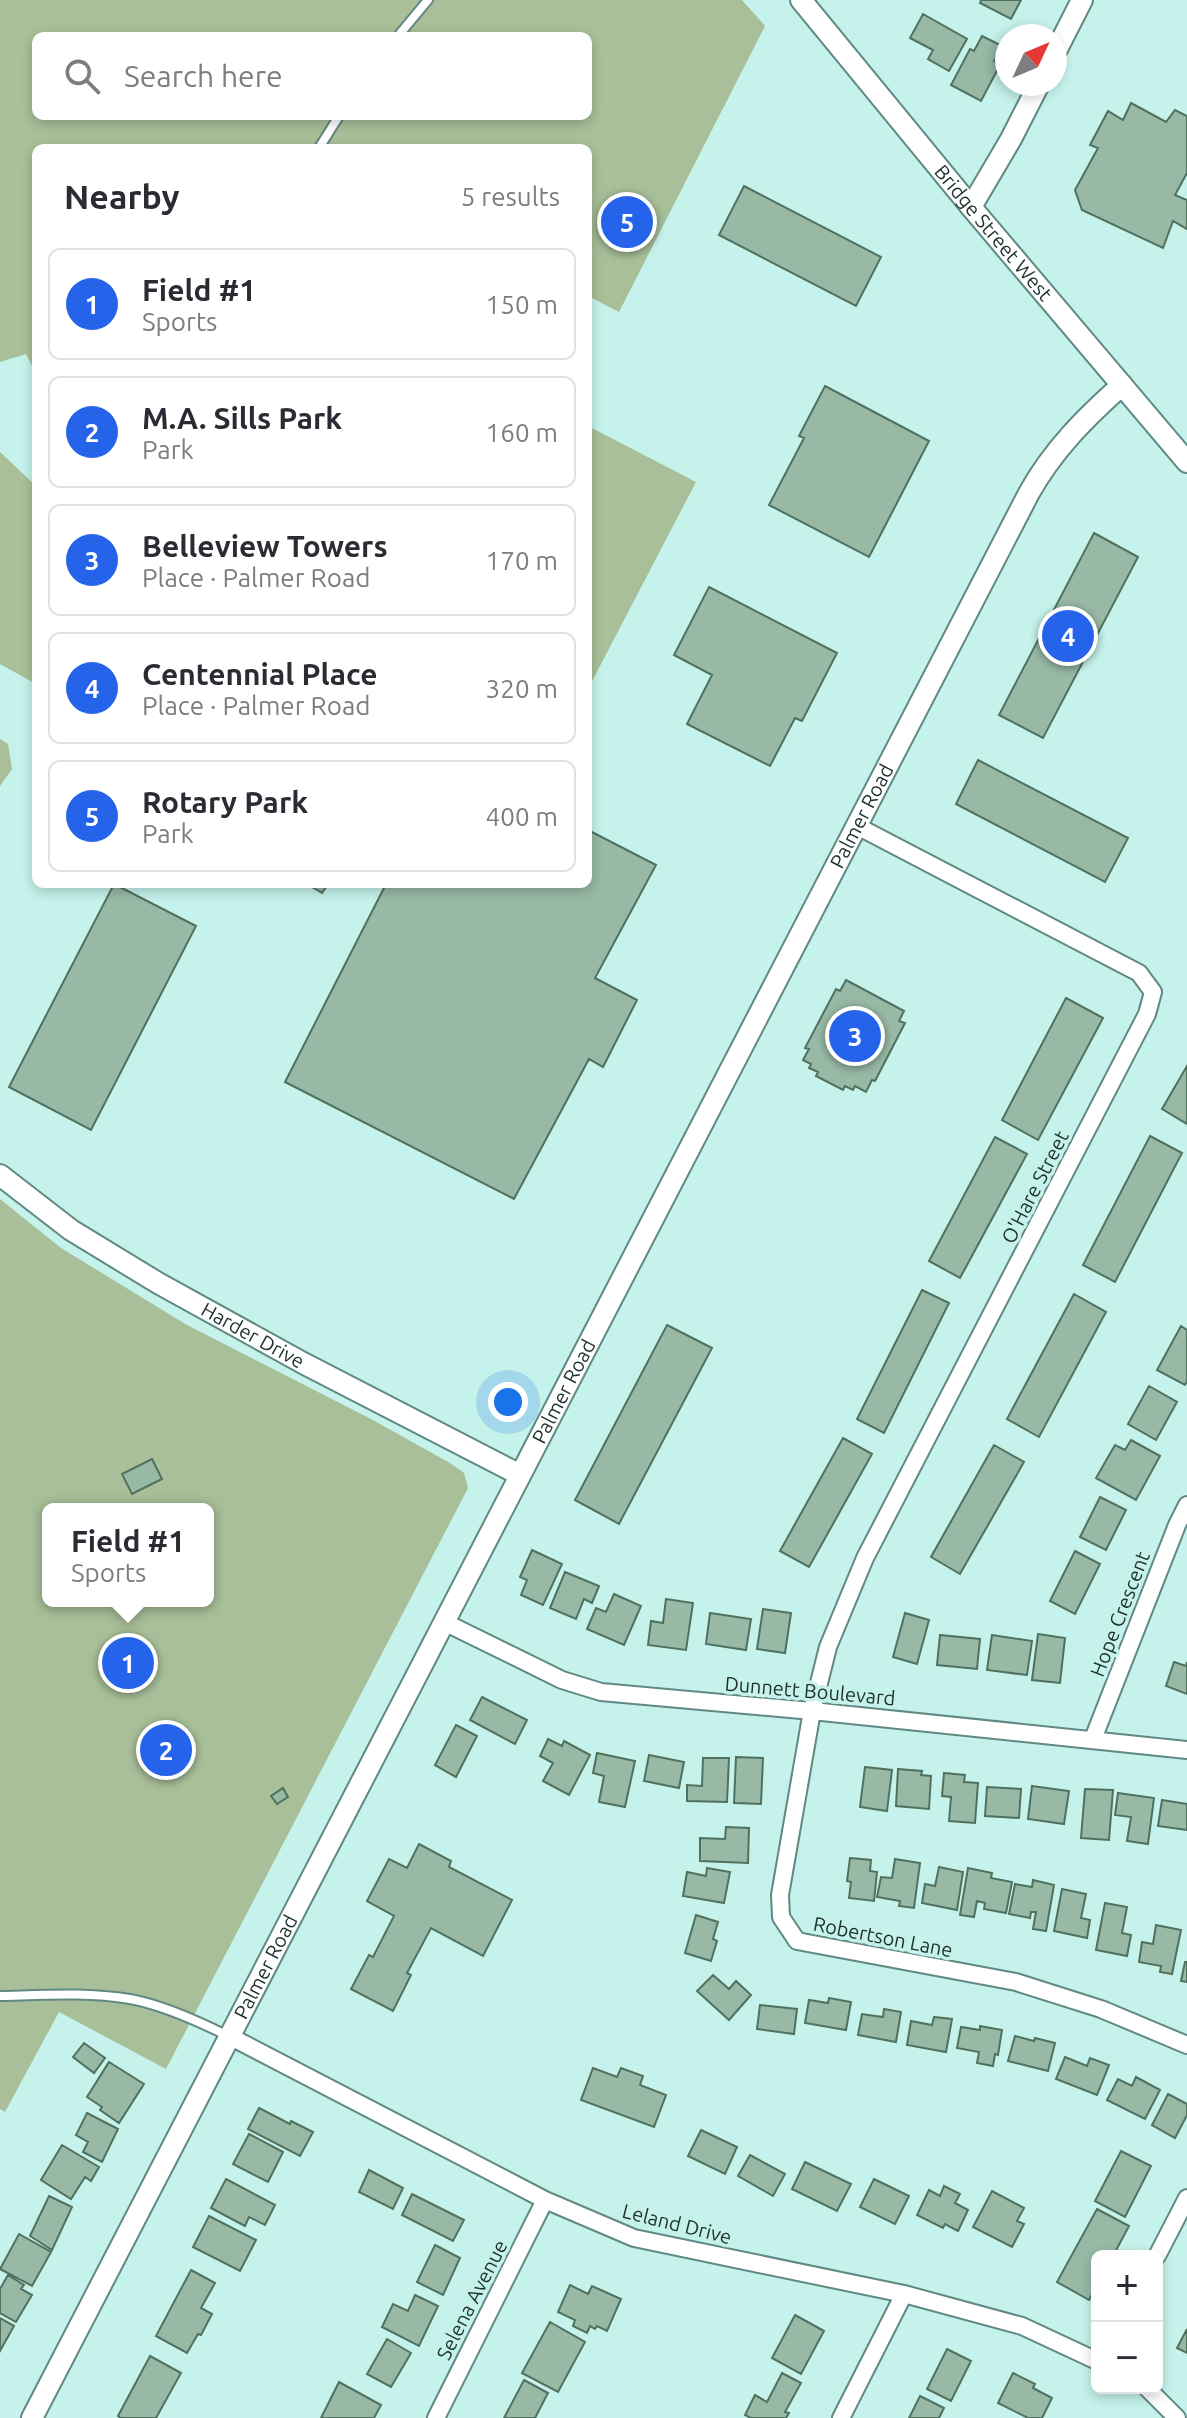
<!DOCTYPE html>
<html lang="en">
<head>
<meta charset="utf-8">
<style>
	body { margin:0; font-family:Ubuntu,sans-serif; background:#f2f2f3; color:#2b2b33 }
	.controls { position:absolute; right:24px; bottom:24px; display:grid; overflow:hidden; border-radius:12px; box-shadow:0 4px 12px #0003 }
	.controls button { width:72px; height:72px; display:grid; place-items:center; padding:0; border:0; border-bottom:2px solid #e1e1e2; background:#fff; color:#2b2b33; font:40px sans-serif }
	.compass { position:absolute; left:995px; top:24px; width:72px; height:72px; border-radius:50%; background:#fff; box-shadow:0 4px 12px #0003; rotate:46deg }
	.you { position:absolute; left:508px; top:1402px; width:28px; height:28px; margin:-20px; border:6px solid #fff; border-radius:50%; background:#1a73e8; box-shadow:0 0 0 12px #1a73e833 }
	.badge { display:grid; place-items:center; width:52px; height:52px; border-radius:50%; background:#2563eb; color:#fff; font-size:26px; font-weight:700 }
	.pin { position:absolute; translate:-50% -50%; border:4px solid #fff; box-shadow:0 2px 8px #0006 }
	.popup { position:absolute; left:42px; top:1503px; width:172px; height:104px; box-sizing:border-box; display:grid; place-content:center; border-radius:12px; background:#fff; filter:drop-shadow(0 2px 6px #0005); font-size:26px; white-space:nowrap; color:#7c7c81 }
	.popup b { font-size:30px; color:#2b2b33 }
	.popup::after { content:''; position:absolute; left:50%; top:100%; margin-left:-16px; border:16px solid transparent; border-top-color:#fff }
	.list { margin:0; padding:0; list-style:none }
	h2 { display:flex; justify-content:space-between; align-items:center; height:104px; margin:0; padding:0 32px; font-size:34px }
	h2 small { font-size:26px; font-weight:400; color:#7c7c81 }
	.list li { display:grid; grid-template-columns:52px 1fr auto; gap:24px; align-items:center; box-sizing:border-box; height:112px; margin:0 16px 16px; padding:0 16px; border:2px solid #e1e1e2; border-radius:12px }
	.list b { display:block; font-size:30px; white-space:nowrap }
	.list p { margin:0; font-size:26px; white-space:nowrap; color:#7c7c81 }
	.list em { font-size:26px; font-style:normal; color:#7c7c81 }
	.icon { flex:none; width:44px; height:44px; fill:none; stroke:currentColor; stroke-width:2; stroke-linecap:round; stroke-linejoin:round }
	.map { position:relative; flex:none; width:1187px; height:2418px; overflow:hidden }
	.search { position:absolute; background:#fff; box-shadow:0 4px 12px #0003; left:32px; top:32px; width:560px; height:88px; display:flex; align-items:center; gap:20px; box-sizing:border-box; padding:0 28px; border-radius:12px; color:#7c7c81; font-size:30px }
	.panel { position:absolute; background:#fff; box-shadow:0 4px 12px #0003; left:32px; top:144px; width:560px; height:744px; border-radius:12px }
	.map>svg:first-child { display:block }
</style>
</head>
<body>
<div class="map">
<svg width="1187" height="2418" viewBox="0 0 1187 2418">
	<rect width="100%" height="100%" fill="#c5f2eb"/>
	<path fill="#a8bf99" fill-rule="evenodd" d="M0,0H742L765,26L619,312L588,296V148H36V374L26,354L0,362ZM36,36H588V116H36Z
		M588,426L696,482L588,689Z
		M0,452L36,486V684L0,664Z
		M0,739L8,744L12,769L0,786Z
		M0,1199L61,1248L187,1325L371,1419L450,1463L464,1473L468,1488L166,2069L59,2012L5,2112L0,2109ZM48,1509H208V1601H48Z"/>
	<path fill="#97b9a5" stroke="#51715f" stroke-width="2" d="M981,0H1021L1011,19L980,3Z
		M923,14L967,39L949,71L928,59L933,50L910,38Z
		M982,36L1002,46L994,61L1000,65L981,101L951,85L970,49L974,51Z
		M1131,103L1166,122L1175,110L1187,116V173L1175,195L1187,200V229L1173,221L1163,248L1082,210L1075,190L1098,148L1090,145L1108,111L1123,120Z
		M744,186L881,257L856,306L719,235Z
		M825,386L929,441L869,557L769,505L804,438L799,436Z
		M1094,533L1138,557L1043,738L999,715Z
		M709,587L837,653L802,721L795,718L770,766L687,724L712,675L674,655Z
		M978,760L1128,838L1105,882L956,804Z
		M588,830L656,865L595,978L637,1000L603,1067L589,1059L514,1199L285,1082L386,884H588Z
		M114,884L196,926L91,1130L9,1087Z
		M307,884H328L322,893Z
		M846,980L904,1011L899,1021L905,1023L875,1081L872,1080L866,1092L855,1086L853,1090L845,1086L843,1090L816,1076L818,1072L809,1068L811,1064L803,1060L809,1049L805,1048L836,989L840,991Z
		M1066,998L1103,1018L1038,1140L1002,1120Z
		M1187,1066V1124L1162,1109Z
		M1150,1136L1182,1153L1115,1282L1083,1265Z
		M995,1137L1027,1154L960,1278L929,1261Z
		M922,1290L949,1303L884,1433L857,1419Z
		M1074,1294L1106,1312L1039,1437L1007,1419Z
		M667,1325L712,1348L619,1524L575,1500Z
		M1181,1326L1187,1330V1381L1185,1385L1157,1370Z
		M1149,1386L1177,1402L1156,1440L1128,1424Z
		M843,1438L872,1454L809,1567L780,1551Z
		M1131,1440L1160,1456L1136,1500L1096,1478L1115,1445L1125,1450Z
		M994,1445L1024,1462L960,1574L931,1557Z
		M152,1459L162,1479L132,1494L122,1474Z
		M1100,1497L1126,1510L1106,1550L1080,1537Z
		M532,1550L562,1564L543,1605L521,1595L527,1580L520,1577Z
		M1075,1551L1100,1564L1075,1614L1050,1601Z
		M565,1572L599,1586L592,1603L584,1599L576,1619L550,1608Z
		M614,1594L641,1606L624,1645L587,1629L596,1608L606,1612Z
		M666,1599L693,1603L686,1650L648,1645L651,1621L663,1623Z
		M763,1609L791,1613L785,1653L757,1649Z
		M710,1613L751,1619L746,1650L706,1644Z
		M905,1613L929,1620L917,1664L893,1657Z
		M1038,1634L1065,1638L1060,1683L1032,1680Z
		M940,1635L980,1639L977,1669L937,1665Z
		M992,1635L1032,1641L1027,1675L987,1670Z
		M1174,1662L1186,1666L1187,1662V1694L1166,1686Z
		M482,1697L527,1720L515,1744L470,1720Z
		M456,1725L477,1736L456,1777L435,1765Z
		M548,1739L562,1746L564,1741L590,1755L569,1795L543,1781L553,1763L540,1756Z
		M597,1753L635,1761L625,1807L599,1802L604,1776L593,1773Z
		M649,1755L684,1762L679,1788L644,1781Z
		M736,1757L763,1758L761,1804L734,1803Z
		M703,1758H729L727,1802L687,1801V1785L702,1786Z
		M865,1767L892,1770L887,1811L860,1807Z
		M898,1769L922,1771L921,1775L931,1776L929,1809L896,1806Z
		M944,1773L965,1775L964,1782L978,1783L975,1823L949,1821L951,1797L942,1796Z
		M1032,1786L1069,1791L1064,1824L1028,1819Z
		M987,1787L1021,1789L1019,1818L985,1816Z
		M283,1788L288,1797L277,1804L271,1796Z
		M1085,1789L1113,1790L1109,1840L1081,1838Z
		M1118,1793L1154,1798L1148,1844L1127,1841L1131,1817L1115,1815Z
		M1162,1800L1187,1804V1830L1158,1826Z
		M726,1827L749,1828L748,1863L700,1861V1838L725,1839Z
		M419,1844L451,1861L449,1867L512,1900L483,1956L431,1928L407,1973L411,1975L393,2011L351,1989L369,1955L373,1957L394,1916L367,1901L389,1859L407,1868Z
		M850,1858L871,1860L870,1871L877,1872L874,1901L849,1898L851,1882L847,1881Z
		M895,1859L920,1863L914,1908L899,1906L900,1901L877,1897L881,1877L892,1878Z
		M939,1867L963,1872L957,1910L922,1903L925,1884L935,1886Z
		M707,1868L730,1872L724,1903L683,1896L687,1872L706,1876Z
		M968,1868L992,1873L991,1878L1012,1882L1006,1913L984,1909L985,1903L977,1901L974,1917L960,1915Z
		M1033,1880L1054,1885L1046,1931L1033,1929L1036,1912H1031L1030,1918L1009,1914L1015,1884L1032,1887Z
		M1062,1889L1086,1894L1081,1918L1090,1920L1087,1938L1054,1931Z
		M1105,1903L1127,1907L1122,1933L1131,1935L1127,1956L1096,1950Z
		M696,1915L718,1922L713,1939L717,1941L711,1961L685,1953Z
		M1156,1925L1181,1930L1172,1974L1160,1972L1161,1966L1139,1962L1142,1942L1153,1944Z
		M1185,1962H1187V1982L1181,1981Z
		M713,1975L729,1989L736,1981L751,1995L729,2020L697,1991Z
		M829,1998L851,2002L846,2030L805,2023L809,2000L828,2003Z
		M760,2005L797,2009L794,2034L757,2029Z
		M884,2009L901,2012L896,2042L858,2035L862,2014L883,2017Z
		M934,2017L952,2019L946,2052L907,2045L911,2021L932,2025Z
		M980,2026L1002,2030L998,2055L995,2054L993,2066L977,2063L979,2052L957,2048L961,2027L980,2030Z
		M1015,2036L1034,2041L1035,2038L1055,2043L1048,2071L1008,2061Z
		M84,2043L105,2058L94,2073L73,2057Z
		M1065,2057L1087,2066L1090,2058L1109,2065L1097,2095L1056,2079Z
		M109,2062L144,2084L119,2123L100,2110L102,2107L87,2097Z
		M593,2068L617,2077L621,2068L643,2076L640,2085L666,2095L654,2127L581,2100Z
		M1136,2077L1160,2090L1145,2119L1107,2100L1118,2079L1132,2086Z
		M1168,2094L1187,2104V2115L1175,2138L1152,2125Z
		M259,2108L290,2124L291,2121L313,2132L300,2156L248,2129Z
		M87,2113L118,2129L102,2162L83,2152L88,2142L76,2135Z
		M701,2130L737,2147L725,2174L688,2156Z
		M249,2134L283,2152L268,2182L233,2164Z
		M62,2145L99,2167L91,2181L85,2177L71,2199L41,2180Z
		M1121,2151L1151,2166L1125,2217L1095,2201Z
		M750,2155L785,2174L773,2196L738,2176Z
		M805,2162L851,2184L837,2211L792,2189Z
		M369,2170L403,2188L393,2209L359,2192Z
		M226,2179L275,2205L265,2225L249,2217L245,2226L211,2208Z
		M874,2179L909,2196L895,2224L860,2207Z
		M944,2186L960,2194L955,2203L968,2210L958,2231L945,2224L943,2228L917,2215L929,2190L940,2196Z
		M992,2191L1024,2208L1017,2221L1024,2224L1012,2247L973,2227Z
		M412,2194L464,2220L453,2241L402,2215Z
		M49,2196L72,2207L52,2250L30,2236Z
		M1097,2209L1129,2226L1113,2256H1097V2285L1089,2300L1057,2282Z
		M209,2216L256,2240L240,2271L193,2247Z
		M19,2234L51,2252L32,2286L0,2269Z
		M435,2245L460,2258L443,2295L417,2282Z
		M191,2270L215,2283L201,2308L212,2314L201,2335L198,2334L187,2353L156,2336Z
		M8,2275L24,2285L21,2289L32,2295L16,2322L0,2313V2289Z
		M570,2285L588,2294L592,2286L621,2299L607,2331L597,2326L595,2329L590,2326L587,2333L573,2326L575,2320L558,2312Z
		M415,2295L438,2306L419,2346L382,2327L393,2304L408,2311Z
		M795,2315L824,2331L801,2374L772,2358Z
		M0,2318L14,2326L0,2351Z
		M550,2322L585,2342L558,2392L522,2373Z
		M1187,2329V2353L1177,2348Z
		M387,2339L411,2353L391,2387L367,2374Z
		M947,2349L971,2361L951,2401L927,2389Z
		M150,2356L181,2373L156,2418H121L118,2416Z
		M782,2373L801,2383L785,2412L789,2413L786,2418H751L745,2415L755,2395L767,2402Z
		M1013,2373L1035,2384L1033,2388L1052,2398L1042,2418H1028L998,2403Z
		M524,2380L548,2393L535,2418H504Z
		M339,2382L381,2405L374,2418H321Z
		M920,2396L944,2408L939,2418H909Z"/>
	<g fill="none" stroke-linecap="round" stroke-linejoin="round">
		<defs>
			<path id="service" d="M398,36L428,0
				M319,148L339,116
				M0,1996C43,1995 87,1992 130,1999C163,2005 198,2021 228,2036"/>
			<path id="minor" d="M857,826L1139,973L1153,992L1147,1014L865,1558L828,1647L812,1711L780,1895L781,1917L797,1941L1016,1982L1101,2009L1187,2045
				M444,1622L562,1680L601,1692L812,1711L1187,1750
				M1093,1739L1177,1525L1187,1505
				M229,2036L545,2200L634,2238L904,2294L1022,2326L1097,2361
				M1157,2256L1187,2198
				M1147,2388L1177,2418
				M436,2418L545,2200
				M841,2418L904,2294"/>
			<g id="tertiary">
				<path id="s1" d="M801,0L971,207L1187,462"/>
				<path d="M1055,53L1082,0"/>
				<path d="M971,207L1011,139L1039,84"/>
				<path id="s2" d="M0,1175L71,1230L158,1283L303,1363L520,1475"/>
				<path id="s3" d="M32,2418L1029,493C1053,450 1085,418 1122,385"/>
			</g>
		</defs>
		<use href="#service" stroke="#608983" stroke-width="12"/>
		<use href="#minor" stroke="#608983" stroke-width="20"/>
		<use href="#tertiary" stroke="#608983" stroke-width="24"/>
		<use href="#service" stroke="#fff" stroke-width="8"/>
		<use href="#minor" stroke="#fff" stroke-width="16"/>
		<use href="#tertiary" stroke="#fff" stroke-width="20"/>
	</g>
	<g text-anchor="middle" stroke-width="7" stroke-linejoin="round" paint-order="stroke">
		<g font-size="20" fill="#1f312e" stroke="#c5f2eb">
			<text dy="7" stroke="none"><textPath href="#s1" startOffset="302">Bridge Street West</textPath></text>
			<text dy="7" stroke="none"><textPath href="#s3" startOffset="1804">Palmer Road</textPath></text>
			<text transform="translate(1035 1187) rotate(-63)" y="7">O'Hare Street</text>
			<text dy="7" stroke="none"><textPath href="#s2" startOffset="300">Harder Drive</textPath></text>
			<text dy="7" stroke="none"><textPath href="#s3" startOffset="1156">Palmer Road</textPath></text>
			<text transform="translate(1120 1614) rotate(-69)" y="7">Hope Crescent</text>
			<text transform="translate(810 1691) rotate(5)" y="7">Dunnett Boulevard</text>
			<text transform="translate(883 1937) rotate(11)" y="7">Robertson Lane</text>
			<text dy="7" stroke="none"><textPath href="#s3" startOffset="508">Palmer Road</textPath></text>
			<text transform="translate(677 2224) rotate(14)" y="7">Leland Drive</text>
			<text transform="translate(472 2300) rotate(-63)" y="7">Selena Avenue</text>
		</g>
	</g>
</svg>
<div class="controls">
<button>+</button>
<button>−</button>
</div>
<svg class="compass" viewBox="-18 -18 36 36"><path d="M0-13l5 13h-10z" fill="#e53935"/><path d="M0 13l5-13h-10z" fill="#7c7c81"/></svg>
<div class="you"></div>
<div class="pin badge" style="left:128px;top:1663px">1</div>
<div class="popup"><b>Field #1</b>Sports</div>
<div class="pin badge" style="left:166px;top:1750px">2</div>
<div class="pin badge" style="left:855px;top:1036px">3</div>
<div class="pin badge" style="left:1068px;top:636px">4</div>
<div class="pin badge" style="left:627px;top:222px">5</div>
<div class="search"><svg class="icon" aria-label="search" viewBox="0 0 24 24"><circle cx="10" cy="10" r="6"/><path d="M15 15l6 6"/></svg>Search here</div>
<section class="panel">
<h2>Nearby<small>5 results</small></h2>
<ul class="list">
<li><span class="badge">1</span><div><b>Field #1</b><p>Sports</p></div><em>150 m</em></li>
<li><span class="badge">2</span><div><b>M.A. Sills Park</b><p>Park</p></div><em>160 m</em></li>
<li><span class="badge">3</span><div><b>Belleview Towers</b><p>Place · Palmer Road</p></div><em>170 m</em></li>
<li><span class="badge">4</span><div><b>Centennial Place</b><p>Place · Palmer Road</p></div><em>320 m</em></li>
<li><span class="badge">5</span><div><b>Rotary Park</b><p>Park</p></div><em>400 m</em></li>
</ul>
</section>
</div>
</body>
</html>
